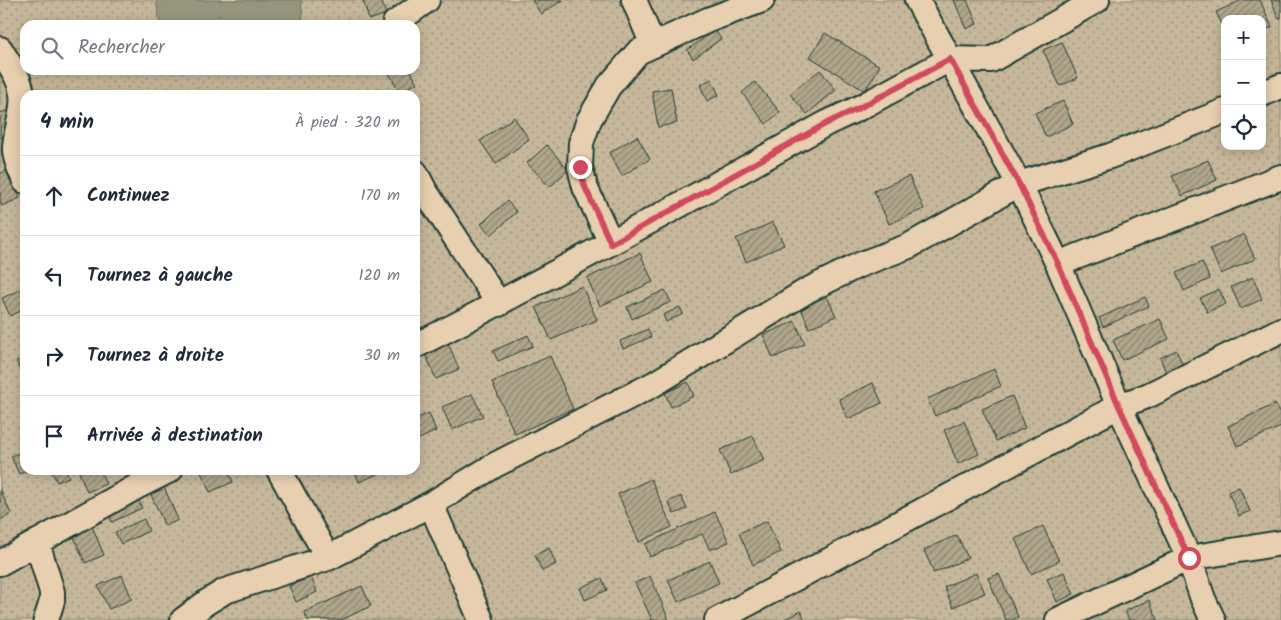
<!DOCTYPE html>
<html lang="fr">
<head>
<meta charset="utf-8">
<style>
	body { margin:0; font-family:Kalam,sans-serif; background:#f6f6f7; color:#1f2937 }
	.controls { position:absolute; right:15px; top:15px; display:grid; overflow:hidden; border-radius:10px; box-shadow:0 2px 12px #0003 }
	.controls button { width:45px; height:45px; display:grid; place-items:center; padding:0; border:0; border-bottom:1px solid #e0e1e3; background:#fff; color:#1f2937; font:25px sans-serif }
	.stop { position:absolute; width:15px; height:15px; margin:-11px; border:4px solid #d1495b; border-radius:50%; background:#fff }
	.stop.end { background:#d1495b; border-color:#fff; box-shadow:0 1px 5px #0008 }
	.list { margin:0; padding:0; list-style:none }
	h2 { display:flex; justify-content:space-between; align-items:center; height:65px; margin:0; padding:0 20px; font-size:21px }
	h2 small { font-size:16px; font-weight:400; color:#747a83 }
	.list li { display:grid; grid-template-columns:32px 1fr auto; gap:15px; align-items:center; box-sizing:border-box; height:80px; padding:0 20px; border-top:1px solid #e0e1e3 }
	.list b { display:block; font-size:19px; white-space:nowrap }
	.list em { font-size:16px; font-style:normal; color:#747a83 }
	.icon { flex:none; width:28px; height:28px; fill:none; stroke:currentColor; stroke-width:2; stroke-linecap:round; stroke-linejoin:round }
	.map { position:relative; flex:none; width:1281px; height:620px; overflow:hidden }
	.search { position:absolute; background:#fff; box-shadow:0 2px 12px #0003; left:20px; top:20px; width:400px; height:55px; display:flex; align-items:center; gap:12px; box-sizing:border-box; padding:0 18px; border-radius:15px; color:#747a83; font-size:19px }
	.panel { position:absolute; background:#fff; box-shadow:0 2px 12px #0003; left:20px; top:90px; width:400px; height:385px; border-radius:15px }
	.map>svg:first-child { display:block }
</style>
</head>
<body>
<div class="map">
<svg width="1281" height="620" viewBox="0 0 1281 620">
	<defs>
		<pattern id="grass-dots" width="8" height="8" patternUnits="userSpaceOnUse" patternTransform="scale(1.25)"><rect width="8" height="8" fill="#c6b79a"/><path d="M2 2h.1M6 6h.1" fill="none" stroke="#a0967e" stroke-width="1.8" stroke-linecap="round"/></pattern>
		<pattern id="building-hatch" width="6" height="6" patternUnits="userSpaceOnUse" patternTransform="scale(1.25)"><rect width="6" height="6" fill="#b0a68c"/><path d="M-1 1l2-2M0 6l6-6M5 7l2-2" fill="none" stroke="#8f8873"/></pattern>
	</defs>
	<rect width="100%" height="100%" fill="#e7cfaf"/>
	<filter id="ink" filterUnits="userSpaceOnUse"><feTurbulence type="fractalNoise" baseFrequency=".02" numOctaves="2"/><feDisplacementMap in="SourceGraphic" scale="10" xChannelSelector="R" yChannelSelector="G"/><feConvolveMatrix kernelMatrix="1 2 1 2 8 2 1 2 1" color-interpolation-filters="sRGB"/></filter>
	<g filter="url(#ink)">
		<path fill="url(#grass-dots)" stroke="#727a67" fill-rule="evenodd" d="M0,0H1281V620H0ZM1225,19H1262V146H1225ZM25,25H415V70H25ZM25,95H415V470H25Z"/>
		<path fill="#98957f" stroke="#687261" d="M156,0H301L303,18L292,25H222L219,15L204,25H160Z"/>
		<path fill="url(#building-hatch)" stroke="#1f3d34" d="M363,0H381L386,14L369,20Z
			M532,0H563L541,14Z
			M954,0H967L977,24L966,29Z
			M1242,0H1260L1272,27L1262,31V19H1225V31L1216,12Z
			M1271,0H1281V18L1279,19Z
			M715,30L721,39L693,59L687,50Z
			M825,33L880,66L865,91L810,57Z
			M1062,42L1078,78L1060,86L1043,50Z
			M387,70H410L417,83L400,92Z
			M820,70L836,90L807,114L790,94Z
			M711,79L719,95L707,101L700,85Z
			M755,82L780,112L766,124L742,93Z
			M671,88L677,123L658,127L652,91Z
			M1063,101L1073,124L1046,137L1035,113Z
			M6,111L15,132L0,138V113Z
			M514,117L529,139L496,164L480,141Z
			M637,136L650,159L622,176L609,153Z
			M547,145L568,170L550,187L527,163Z
			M1208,160L1217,180L1182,196L1172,176Z
			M7,170L20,198L2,206L0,201V174Z
			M909,176L924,209L889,224L874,191Z
			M507,201L517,212L491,235L481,224Z
			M773,222L784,245L746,262L736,239Z
			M1244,234L1255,259L1221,274L1210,249Z
			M640,253L653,282L600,306L587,278Z
			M1202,262L1210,279L1184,291L1176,273Z
			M1253,277L1262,299L1241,309L1231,287Z
			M582,286L597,320L551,340L536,307Z
			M22,289L25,297V309L10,316L2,298Z
			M1219,289L1226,304L1207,312L1200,298Z
			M665,290L671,302L632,319L627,307Z
			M827,296L836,316L809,328L801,308Z
			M1145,297L1149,306L1103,327L1099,318Z
			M680,307L683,314L666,322L663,315Z
			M1160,319L1169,339L1122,360L1113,340Z
			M795,321L805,344L773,358L763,335Z
			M648,329L651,337L623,349L620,341Z
			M528,335L533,346L498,361L493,351Z
			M448,343L459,369L436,379L425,353Z
			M1176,350L1185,369L1168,377L1160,358Z
			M550,356L573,409L515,434L492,382Z
			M25,358V381L16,361Z
			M994,369L1001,386L935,416L927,399Z
			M688,382L694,396L671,407L665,393Z
			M873,383L882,403L848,419L839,399Z
			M472,394L483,416L452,430L442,407Z
			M1012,396L1025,428L996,441L982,409Z
			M1275,404L1281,417V427L1237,446L1228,426Z
			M429,413L436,431L415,441V419Z
			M964,421L979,454L958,464L944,430Z
			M753,436L764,460L731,475L720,450Z
			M25,450V470H29L19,474L11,456Z
			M51,470H66L69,477L57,482Z
			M78,470H100L106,484L87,492Z
			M200,470H228L233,482L210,492Z
			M354,470H387L359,482Z
			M651,479L672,527L639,542L618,494Z
			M162,482L178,520L165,526L148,488Z
			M1239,487L1250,511L1239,516L1228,492Z
			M0,489L11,514L0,520Z
			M681,496L687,509L674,514L668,502Z
			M137,497L142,508L112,522L107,511Z
			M715,512L729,542L710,550L702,534L650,557L645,544Z
			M144,519L149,531L121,544L115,532Z
			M767,521L781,552L753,565L739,533Z
			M92,526L104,555L85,563L73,535Z
			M1043,526L1059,561L1031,574L1015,539Z
			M957,535L968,558L934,573L924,550Z
			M549,548L556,564L542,571L535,555Z
			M710,561L719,583L678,602L668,580Z
			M1064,572L1074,594L1057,602L1047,579Z
			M976,573L985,593L953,607L944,587Z
			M999,574L1018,617L1011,620H1006L988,578Z
			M122,575L132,599L109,609L98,586Z
			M650,576L669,620H652L635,583Z
			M311,577L317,592L296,602L289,586Z
			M602,578L607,590L585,600L580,588Z
			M362,586L371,606L341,620H308L304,612Z
			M1149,600L1158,620H1129L1125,611Z
			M801,611L805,620H782Z"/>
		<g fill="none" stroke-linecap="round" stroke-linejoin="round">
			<defs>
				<path id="minor" d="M634,0L653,45
					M917,0L1019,184L1058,264L1119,406L1189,558L1203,599L1213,620
					M395,23L427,0
					M0,49C8,63 20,77 22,94C25,113 14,132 15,151C16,162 21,171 25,181
					M1262,94L1281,86
					M415,172L425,191L499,304
					M611,243L585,187L580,167L581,143L589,120L609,86L638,52L708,20L762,0
					M1058,264L1281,177
					M415,346C554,276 690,199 827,123L859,108L950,59L991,60L1097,0
					M279,470L328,558
					M431,504L481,620
					M37,542L52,592V601L46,620
					M0,563L138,486L170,470
					M183,620L207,602L225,591L328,558L431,504L495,465L654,384L808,290L859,265L909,246L1019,184L1110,156L1225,111
					M717,620L1119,406L1147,396L1281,330
					M1058,620L1189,558L1281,543"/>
			</defs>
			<use href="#minor" stroke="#1f3d34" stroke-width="28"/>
			<use href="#minor" stroke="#e7cfaf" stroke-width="24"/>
		</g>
	</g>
	<g fill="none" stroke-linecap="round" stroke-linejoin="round" filter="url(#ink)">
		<path stroke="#d1495b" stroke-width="6" d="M580,167L585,187L611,244L827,123L859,108L950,59L1019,184L1058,264L1119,406L1189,558"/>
	</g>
</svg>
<div class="controls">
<button>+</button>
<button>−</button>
<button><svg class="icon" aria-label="locate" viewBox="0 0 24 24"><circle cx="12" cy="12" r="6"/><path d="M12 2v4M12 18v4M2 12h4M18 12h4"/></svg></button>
</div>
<div class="stop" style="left:1189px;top:558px"></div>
<div class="stop end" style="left:580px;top:167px"></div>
<div class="search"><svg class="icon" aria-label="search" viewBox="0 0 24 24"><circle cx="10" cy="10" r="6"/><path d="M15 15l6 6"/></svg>Rechercher</div>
<section class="panel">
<h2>4 min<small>À pied · 320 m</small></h2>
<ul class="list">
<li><svg class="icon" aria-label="ahead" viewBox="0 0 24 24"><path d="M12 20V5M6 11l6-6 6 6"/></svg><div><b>Continuez</b></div><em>170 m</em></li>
<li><svg class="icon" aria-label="left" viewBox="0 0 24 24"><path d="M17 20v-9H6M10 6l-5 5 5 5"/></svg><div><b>Tournez à gauche</b></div><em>120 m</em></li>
<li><svg class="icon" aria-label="right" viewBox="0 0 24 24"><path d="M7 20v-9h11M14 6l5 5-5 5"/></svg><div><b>Tournez à droite</b></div><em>30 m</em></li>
<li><svg class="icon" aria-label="arrive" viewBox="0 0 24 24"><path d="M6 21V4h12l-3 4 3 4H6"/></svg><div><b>Arrivée à destination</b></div></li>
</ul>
</section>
</div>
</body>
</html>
